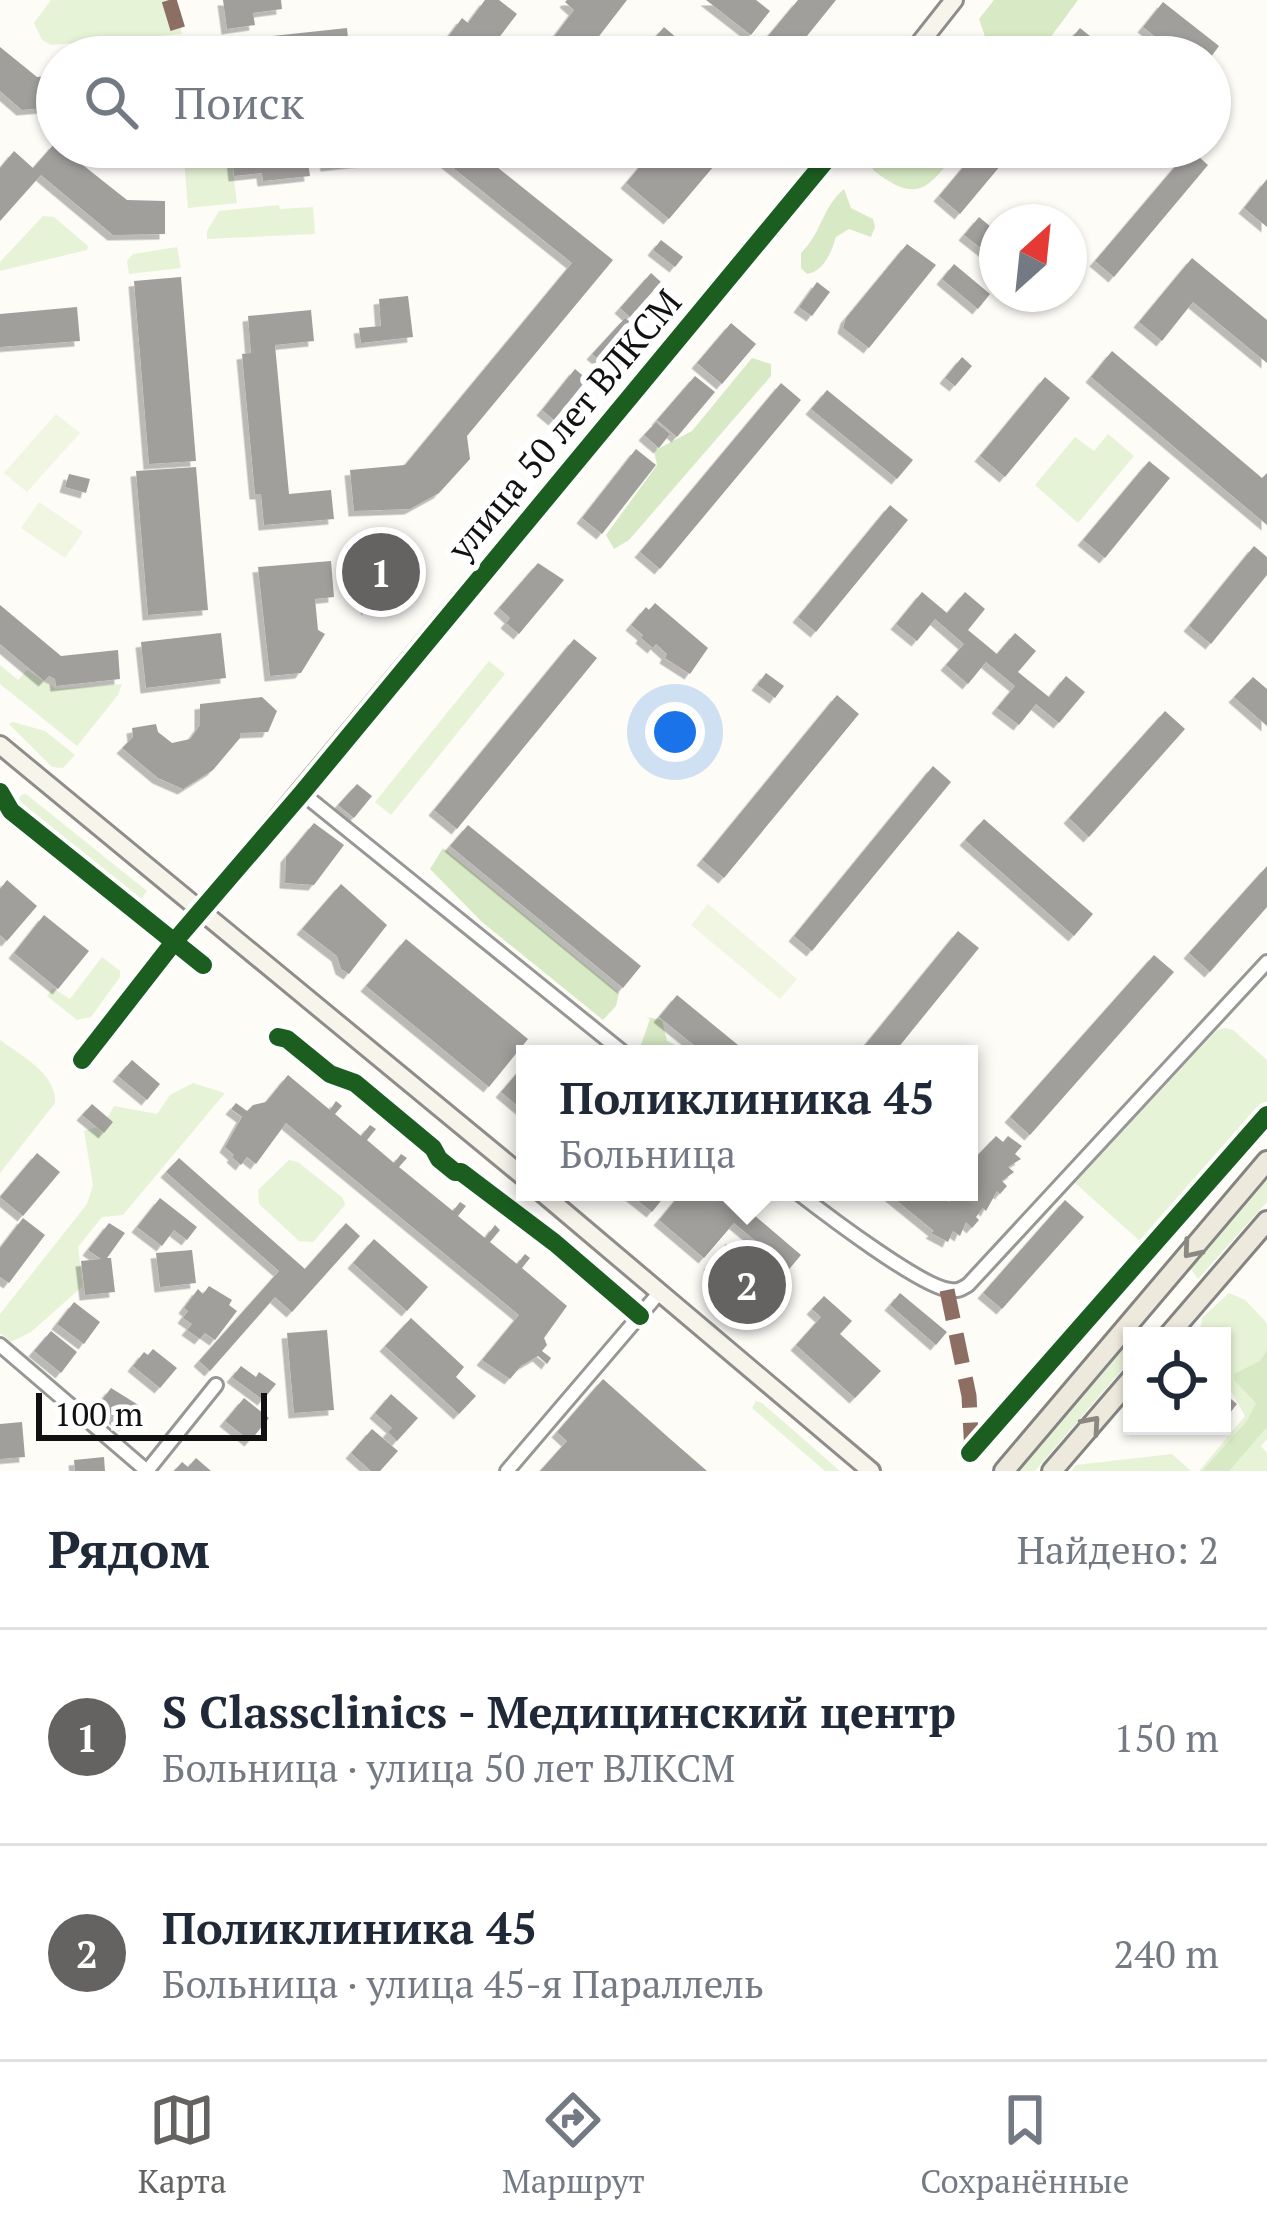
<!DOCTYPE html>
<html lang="ru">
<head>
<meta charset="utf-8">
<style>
	body { margin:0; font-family:"PT Serif",serif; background:#f6f6f7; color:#1f2937 }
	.controls { position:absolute; right:36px; bottom:36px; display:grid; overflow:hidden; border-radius:0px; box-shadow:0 3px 9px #0004 }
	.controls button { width:108px; height:108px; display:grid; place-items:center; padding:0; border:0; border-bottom:3px solid #e0e1e3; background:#fff; color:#1f2937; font:60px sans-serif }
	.compass { position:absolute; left:979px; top:204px; width:108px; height:108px; border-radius:50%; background:#fff; box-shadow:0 3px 9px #0004; rotate:27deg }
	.scale { position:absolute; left:36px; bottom:30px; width:231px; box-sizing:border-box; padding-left:12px; border:6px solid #111; border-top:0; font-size:33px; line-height:42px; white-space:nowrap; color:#111; -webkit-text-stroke:9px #fff; paint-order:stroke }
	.you { position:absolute; left:675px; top:732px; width:42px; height:42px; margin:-30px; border:9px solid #fff; border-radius:50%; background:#1a73e8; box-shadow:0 0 0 18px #1a73e833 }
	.badge { display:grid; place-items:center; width:78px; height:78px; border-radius:50%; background:#646362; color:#fff; font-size:39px; font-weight:700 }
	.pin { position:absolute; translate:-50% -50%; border:6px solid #fff; box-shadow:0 3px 12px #0006 }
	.popup { position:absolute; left:516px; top:1045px; width:462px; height:156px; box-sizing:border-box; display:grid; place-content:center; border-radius:0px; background:#fff; filter:drop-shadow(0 3px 9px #0005); font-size:39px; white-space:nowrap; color:#747a83 }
	.popup b { font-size:45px; color:#1f2937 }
	.popup::after { content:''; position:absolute; left:50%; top:100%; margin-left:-24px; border:24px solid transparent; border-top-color:#fff }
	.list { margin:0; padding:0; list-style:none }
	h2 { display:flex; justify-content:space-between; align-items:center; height:156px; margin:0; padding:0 48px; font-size:51px }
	h2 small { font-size:39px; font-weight:400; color:#747a83 }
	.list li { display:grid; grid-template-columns:78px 1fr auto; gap:36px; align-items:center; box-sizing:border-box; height:216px; padding:0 48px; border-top:3px solid #e0e1e3 }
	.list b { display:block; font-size:45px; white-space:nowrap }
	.list p { margin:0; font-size:39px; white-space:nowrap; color:#747a83 }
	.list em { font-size:39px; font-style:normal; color:#747a83 }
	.icon { flex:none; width:66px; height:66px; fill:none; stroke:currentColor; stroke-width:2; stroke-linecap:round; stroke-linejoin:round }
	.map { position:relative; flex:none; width:1267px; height:1471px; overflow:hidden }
	.search { position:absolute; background:#fff; box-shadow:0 3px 9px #0004; left:36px; right:36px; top:36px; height:132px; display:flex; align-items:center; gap:30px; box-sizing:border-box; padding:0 42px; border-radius:66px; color:#747a83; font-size:45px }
	.sheet { height:588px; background:#fff }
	nav { display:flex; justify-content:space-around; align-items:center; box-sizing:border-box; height:168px; border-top:3px solid #e0e1e3; background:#fff; font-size:33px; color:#747a83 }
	nav a { display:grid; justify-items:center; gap:6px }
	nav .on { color:#646362 }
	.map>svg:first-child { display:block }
</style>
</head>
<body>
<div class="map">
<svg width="1267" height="1471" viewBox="0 0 1267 1471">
	<defs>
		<filter id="shadow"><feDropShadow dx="-5.5" dy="5.5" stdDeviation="0" flood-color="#0004"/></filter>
	</defs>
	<rect width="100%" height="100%" fill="#fdfcf7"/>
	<path fill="#e7f3d7" d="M51,0H175L182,34L51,45L42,40L34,23Z
		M183,147H230L237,203L188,208Z
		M279,205L280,209L313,207L315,234L207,239V231L219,211Z
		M43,216L54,217L88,246L87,250L0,271V262Z
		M177,247L181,268L129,274L127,261L133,254Z
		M1108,434L1134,456L1078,523L1035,485L1075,437L1094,451Z
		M489,661L505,674L391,815L375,802Z
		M0,665L18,680L27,670L56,689L122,684L118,695L77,746L0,684Z
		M13,722L45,731L75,755L63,768L52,767L9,724Z
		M26,794L147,891L139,901H127L12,810L21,795Z
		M102,957L120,971V977L91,1017L77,1020L47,996L53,988L70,999Z
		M1225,1028L1233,1030L1267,1060V1105L1142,1243L1075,1183L1217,1030Z
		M0,1040C22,1056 57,1074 55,1103L0,1173Z
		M193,1083L225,1093L123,1215L102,1217L78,1247L83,1286L31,1332L11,1342L0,1333V1314L87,1204L93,1185L84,1131L103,1125L114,1106L157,1114L170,1095Z
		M289,1160L298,1162L343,1198L345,1205L313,1242L299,1241L259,1204L258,1190Z
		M1267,1179V1202L1198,1279L1190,1268Z
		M1229,1293L1245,1300L1267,1323V1439L1261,1446L1267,1453V1471H1199L1245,1416L1222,1375V1336H1200L1202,1318Z
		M1132,1339V1358L1035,1471H1019Z
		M756,1401L762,1403L840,1471H825L752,1408Z
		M1172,1454L1191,1471H1071L1076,1465Z"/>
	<path fill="#d8eac5" d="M994,0H1078L1036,57H959L988,45L979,19Z
		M878,147H961C929,186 920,207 873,170L870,155Z
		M844,189L851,208L873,219L875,227L871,237L849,229L836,237C831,253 824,271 807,274L801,268V253C823,231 821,209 844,189Z
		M752,358L771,364V376L629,540L614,549L606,535L657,465L654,451L692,431Z
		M443,848L619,993L616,1006L603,1020L482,922L430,869Z
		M646,1017L662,1020L667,1041L694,1054H652L641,1045L650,1019Z
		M1267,1350V1427L1229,1471H1202L1247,1421L1256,1403L1235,1381L1234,1374L1260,1361Z"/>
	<path fill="#f0f6e1" d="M56,414L80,433L27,492L4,473Z
		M39,502L83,532L65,558L21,528Z
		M708,904L797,979L780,999L691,925Z"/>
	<path fill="#a19f9c" filter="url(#shadow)" d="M223,0H281L282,9L253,13L255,25L227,29Z
		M485,0H499L517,14L488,52L482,48L475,57H443L437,52L462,18L468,23Z
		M567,0H627L583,57H577L553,38L574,10L565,2Z
		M706,0H756L770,11L751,35Z
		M798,0H836L790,57H784L764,41Z
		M1163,2L1219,46L1211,57H1181L1143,27Z
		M664,27L699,57H655L645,49Z
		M347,28L350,57H228L227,41Z
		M1080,28L1101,45L1091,57H1055Z
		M0,47L37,77L57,75V107L22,110L0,91Z
		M55,143L127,200L165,201V234L113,235L41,175L0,221V168L14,151L33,168Z
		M121,147H165L166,156L137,160Z
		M231,147H261L262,151L296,147H472L613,260L467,436L470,459L439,493L410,509L354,511L350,470L405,465L572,263L436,154L326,166L324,152L307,154L310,176L263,181L262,173L234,176Z
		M656,147H730L669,219L626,183Z
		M980,147H1016L960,214L939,196Z
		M1190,149L1208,165L1114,277L1095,261Z
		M1267,179V227L1244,208Z
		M979,217L997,232V261L964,235Z
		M661,240L683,257L675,267L653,250Z
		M907,244L936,265L869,348L843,328L846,318Z
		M1192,258L1267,320V363L1193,302L1162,341L1139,322Z
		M954,264L990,294L978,309L942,279Z
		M651,273L661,282L630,317L620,308Z
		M181,277L196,461L149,464L134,281Z
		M817,282L830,292L812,316L799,307Z
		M408,296L413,337L361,343L359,328L381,326L379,299Z
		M77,307L80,341L0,347V314Z
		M311,310L314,341L275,345L289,494L331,490L334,519L264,525L261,494H255L242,354L251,353L248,316Z
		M625,318L633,324L603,363L592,354Z
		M731,323L756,344L722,384L697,363Z
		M1112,351L1262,478L1267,473V525L1091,377Z
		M962,357L972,366L955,386L945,378Z
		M575,369L587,379L554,420L542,410Z
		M695,376L715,392L677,437L657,420Z
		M1045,377L1070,398L1005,477L980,456Z
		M781,383L801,400L660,569L640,552Z
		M827,390L913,460L897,479L811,409Z
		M656,422L670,434L659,448L644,435Z
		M636,449L656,465L602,534L582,518Z
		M1149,461L1170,478L1105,558L1083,540Z
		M196,467L208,610L148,615L136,471Z
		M69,474L90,479L86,493L65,487Z
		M890,505L908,520L816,632L798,617Z
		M1254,546L1267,557V575L1211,644L1189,626Z
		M411,552L367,610L360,555Z
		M331,561L334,597L315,599L318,630L325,634L301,673L270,676L258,567Z
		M538,563L564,580L519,634L506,623L510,618L499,608Z
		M922,592L947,613L965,592L985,609L968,630L997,654L1015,633L1036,651L1018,672L1049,697L1066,676L1085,692L1059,723L1036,704L1019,725L997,708L1015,686L986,662L968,684L946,665L964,644L935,619L917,641L896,624Z
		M655,603L708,648L690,674L665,658L667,654L656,644L653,648L641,638L643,635L631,625L646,607L649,610Z
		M0,605L61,656L118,650L120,679L56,686L55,679L49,676L44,681L0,644Z
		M221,633L226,678L146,688L141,642Z
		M574,639L597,658L457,829L434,810Z
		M766,673L784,686L775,698L757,685Z
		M1253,677L1267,689V726L1234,697Z
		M837,695L859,714L724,878L702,860Z
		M262,697L277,711L268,732L240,733V738L213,770L183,789L158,778L122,748L133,737L132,728L156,724L158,732L172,743L190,739L200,725V704Z
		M1165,711L1185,729L1089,837L1069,818Z
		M933,766L951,782L812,951L794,936Z
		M357,784L372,796L354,818L338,805Z
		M984,819L1093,914L1074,936L965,840Z
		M314,823L344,845L314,885L285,883L286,857Z
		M468,825L641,966L623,988L450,846Z
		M1267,866V907L1210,972L1189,953Z
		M7,880L37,906L7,941L0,935V889Z
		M341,884L387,925L349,974L341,969L337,956L302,929Z
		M44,915L89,951L58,989L14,953Z
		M958,931L979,948L893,1054H876L865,1045Z
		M406,939L528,1039L489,1087L366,986Z
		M1154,955L1174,972L1030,1135L1010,1117Z
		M677,995L749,1054H705L659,1017Z
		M132,1060L160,1084L147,1100L118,1076Z
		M525,1064V1112L501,1092Z
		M288,1075L330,1110L336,1101L342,1106L335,1114L361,1136L370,1125L376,1129L367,1140L394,1163L401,1154L407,1158L399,1167L453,1211L460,1202L466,1206L458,1216L485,1238L495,1225L500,1230L490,1242L517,1264L525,1254L530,1258L522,1268L567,1306L544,1338L547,1345L542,1351L551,1358L547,1364L538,1356L521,1366L510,1379L482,1360L519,1315L286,1123L256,1164L247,1157L241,1165L232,1157L234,1155L225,1147L242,1117L231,1109L236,1103L247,1111L253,1105L266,1102Z
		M92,1104L113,1122L104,1133L82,1115Z
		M996,1136L1003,1142L1008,1136L1022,1146L1015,1154L1021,1159L1008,1167L1014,1172L1002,1181L1007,1186L1000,1194L997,1191L986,1211L983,1208L976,1217L979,1220L972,1228L966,1222L960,1236L953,1231L948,1242L931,1233L934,1231L886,1192H944L941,1196L949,1202L957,1192H969L973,1160Z
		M37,1153L60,1172L23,1216L0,1197Z
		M179,1158L305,1269L346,1223L360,1236L292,1312L275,1297L210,1371L199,1361L279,1271L166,1172Z
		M627,1192H668L652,1212Z
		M682,1192H727L801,1255L758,1306L709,1265L726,1244L757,1269L770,1253L734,1223L704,1258L659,1220Z
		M160,1198L197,1227L187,1240L174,1230L162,1246L137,1227Z
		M1065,1200L1084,1217L1002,1309L983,1293Z
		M23,1218L45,1235L9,1283L0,1277V1248Z
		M109,1223L125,1233L107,1258H111L115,1292L85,1295L81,1261L101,1259L88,1250Z
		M374,1239L428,1287L407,1311L353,1263Z
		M192,1250L196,1283L160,1287L156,1253Z
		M209,1286L232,1300L229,1305L237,1311L215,1340L205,1333L200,1339L187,1330L192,1324L183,1318L188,1311L184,1308L198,1289L203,1294Z
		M900,1293L947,1332L936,1345L890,1305Z
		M824,1296L852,1321L840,1334L881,1371L855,1398L796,1345L821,1317L812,1309Z
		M74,1302L100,1322L84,1344L57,1324Z
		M411,1318L464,1367L456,1377L476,1396L459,1414L385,1346Z
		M327,1330L334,1410L294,1413L287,1333Z
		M51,1331L77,1352L61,1373L34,1351Z
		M153,1349L177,1368L160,1388L133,1366L144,1352L148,1355Z
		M241,1366L256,1377L259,1372L276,1384L263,1400L232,1377Z
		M603,1379L669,1438L707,1471H540L567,1441L557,1432Z
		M111,1388L140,1406L124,1426L98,1405Z
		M391,1394L418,1418L397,1441L388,1432L392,1428L375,1413Z
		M1225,1394L1237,1404L1222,1423V1397Z
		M244,1398L269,1418L250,1441L225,1421Z
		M22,1422L25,1457L0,1459V1424Z
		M372,1429L398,1451L380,1471H371L351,1453Z
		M104,1457L105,1471H75L74,1460Z
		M196,1458L211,1471H174L182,1462L188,1467Z"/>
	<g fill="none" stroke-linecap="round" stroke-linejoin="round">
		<defs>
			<path id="street" d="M302,793L625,1054
				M82,1060L202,909
				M797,1192C824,1213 921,1287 950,1290C959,1291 961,1289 968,1285L1267,962
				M0,1345L147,1471
				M147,1471L216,1385
				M507,1471L659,1293"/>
			<path id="secondary" d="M909,57L954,0
				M0,745L525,1178
				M202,909L837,147
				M541,1192L871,1471"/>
			<path id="primary" d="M1168,1336L1267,1221
				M1004,1471L1267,1161
				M1052,1471L1132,1378"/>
		</defs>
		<use href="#street" stroke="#979795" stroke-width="18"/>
		<use href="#secondary" stroke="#8e8d8b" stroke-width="22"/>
		<use href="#primary" stroke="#858482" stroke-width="24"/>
		<use href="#street" stroke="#fffffe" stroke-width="12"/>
		<use href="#secondary" stroke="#f6f4eb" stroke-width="16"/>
		<use href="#primary" stroke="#ede9dc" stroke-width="18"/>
		<path stroke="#8d6e63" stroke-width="15" stroke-dasharray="30 15" stroke-linecap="butt" d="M169,0L183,46
			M947,1290L969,1396L972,1454"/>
		<defs>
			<path id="cycleway" d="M0,792L11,811L203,965
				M278,1037L287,1039L330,1074L355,1083L433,1148L439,1159L455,1172H461L555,1243L640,1316
				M82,1060L174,942L302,793L837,147
				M970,1453L1267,1115"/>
		</defs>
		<use href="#cycleway" stroke="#fff" stroke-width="26"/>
		<use href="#cycleway" stroke="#1b5e20" stroke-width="18"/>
	</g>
	<defs><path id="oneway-chevron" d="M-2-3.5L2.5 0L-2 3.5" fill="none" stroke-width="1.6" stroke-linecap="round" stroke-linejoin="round" transform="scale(3)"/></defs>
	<g stroke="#8a8881">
		<use href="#oneway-chevron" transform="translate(1191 1250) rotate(130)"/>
		<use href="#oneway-chevron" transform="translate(1092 1424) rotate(-49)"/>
	</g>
	<g text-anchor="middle" stroke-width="12" stroke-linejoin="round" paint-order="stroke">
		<g font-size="36" fill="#111" stroke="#fff">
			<text transform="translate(564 425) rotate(-50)" y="13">улица 50 лет ВЛКСМ</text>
		</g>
	</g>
</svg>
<div class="controls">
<button><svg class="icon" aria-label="locate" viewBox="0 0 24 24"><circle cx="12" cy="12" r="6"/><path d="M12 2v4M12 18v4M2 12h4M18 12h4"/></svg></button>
</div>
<svg class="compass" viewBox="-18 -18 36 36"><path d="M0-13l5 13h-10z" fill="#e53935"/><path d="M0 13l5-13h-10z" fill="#747a83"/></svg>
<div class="scale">100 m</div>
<div class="you"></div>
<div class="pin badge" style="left:381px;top:572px">1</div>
<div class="pin badge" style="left:747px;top:1285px">2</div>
<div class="popup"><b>Поликлиника 45</b>Больница</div>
<div class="search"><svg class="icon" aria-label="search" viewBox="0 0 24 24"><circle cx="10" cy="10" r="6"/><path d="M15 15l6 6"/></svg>Поиск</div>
</div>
<section class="sheet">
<h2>Рядом<small>Найдено: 2</small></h2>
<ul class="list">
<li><span class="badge">1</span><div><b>S Classclinics - Медицинский центр</b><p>Больница · улица 50 лет ВЛКСМ</p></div><em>150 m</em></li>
<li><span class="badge">2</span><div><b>Поликлиника 45</b><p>Больница · улица 45-я Параллель</p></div><em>240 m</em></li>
</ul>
</section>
<nav>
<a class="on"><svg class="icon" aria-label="map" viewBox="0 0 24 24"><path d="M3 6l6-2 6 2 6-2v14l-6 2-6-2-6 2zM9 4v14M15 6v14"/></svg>Карта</a>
<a><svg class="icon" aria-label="directions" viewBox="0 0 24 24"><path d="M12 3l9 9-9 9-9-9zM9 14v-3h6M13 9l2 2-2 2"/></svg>Маршрут</a>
<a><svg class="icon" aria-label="saved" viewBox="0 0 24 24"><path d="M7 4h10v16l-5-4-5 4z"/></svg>Сохранённые</a>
</nav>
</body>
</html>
